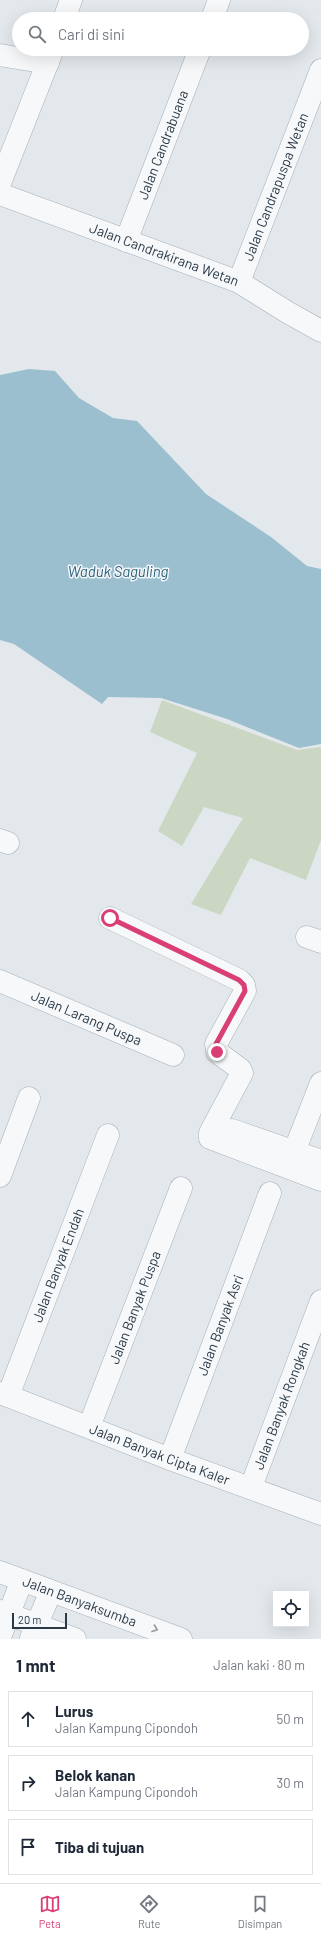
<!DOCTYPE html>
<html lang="id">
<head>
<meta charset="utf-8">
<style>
	body { margin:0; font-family:Barlow,sans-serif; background:#f6f6f7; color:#1f2937 }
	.controls { position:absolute; right:12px; bottom:12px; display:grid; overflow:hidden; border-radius:0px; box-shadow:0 4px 16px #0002 }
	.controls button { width:36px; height:36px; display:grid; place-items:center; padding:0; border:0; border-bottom:1px solid #e0e1e3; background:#fff; color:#1f2937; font:20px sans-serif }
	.scale { position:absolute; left:12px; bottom:10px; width:55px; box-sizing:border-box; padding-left:4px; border:2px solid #293946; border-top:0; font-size:11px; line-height:14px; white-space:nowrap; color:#293946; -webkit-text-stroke:3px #f3f7f9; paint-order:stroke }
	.stop { position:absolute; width:12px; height:12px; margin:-9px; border:3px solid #d93f76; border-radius:50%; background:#fff }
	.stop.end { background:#d93f76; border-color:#fff; box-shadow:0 1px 4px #0008 }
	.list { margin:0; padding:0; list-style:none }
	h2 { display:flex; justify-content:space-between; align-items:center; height:52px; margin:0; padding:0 16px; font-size:17px }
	h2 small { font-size:13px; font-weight:400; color:#747a83 }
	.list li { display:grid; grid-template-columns:26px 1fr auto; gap:12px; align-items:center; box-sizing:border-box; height:56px; margin:0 8px 8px; padding:0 8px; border:1px solid #e0e1e3; border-radius:0px }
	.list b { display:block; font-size:15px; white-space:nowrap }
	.list p { margin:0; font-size:13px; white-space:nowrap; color:#747a83 }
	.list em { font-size:13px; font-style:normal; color:#747a83 }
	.icon { flex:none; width:22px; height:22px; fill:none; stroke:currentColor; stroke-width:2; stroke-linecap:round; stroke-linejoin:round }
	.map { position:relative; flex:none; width:321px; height:1639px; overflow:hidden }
	.search { position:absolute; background:#fff; box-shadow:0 4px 16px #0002; left:12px; right:12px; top:12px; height:44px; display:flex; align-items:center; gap:10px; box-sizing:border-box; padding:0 14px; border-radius:22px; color:#747a83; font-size:15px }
	.sheet { height:244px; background:#fff }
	nav { display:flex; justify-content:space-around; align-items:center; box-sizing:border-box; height:56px; border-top:1px solid #e0e1e3; background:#fff; font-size:11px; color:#747a83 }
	nav a { display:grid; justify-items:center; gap:2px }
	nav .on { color:#d93f76 }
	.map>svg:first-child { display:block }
</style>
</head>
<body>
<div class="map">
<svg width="321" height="1639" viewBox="0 0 321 1639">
	<rect width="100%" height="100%" fill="#e3e8ec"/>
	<path fill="#ccd7c3" d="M162,700L297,750L321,747V840L306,880L250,858L221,915L191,904L243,818L204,807L182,846L158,831L197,753L150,732Z"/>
	<path fill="#9bbfce" d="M29,369L55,371L79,398L113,418L137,421L206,494L271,537L307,566L321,569V744L299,748L227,719L161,698L108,697L102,704L14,644L0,640V375Z"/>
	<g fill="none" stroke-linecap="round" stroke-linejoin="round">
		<defs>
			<g id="minor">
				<path d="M64,19L71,0"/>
				<path d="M212,19L219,0"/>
				<path d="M0,55L48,63"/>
				<path d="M0,183L53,49"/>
				<path id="s1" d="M0,194L239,282L287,312L321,331"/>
				<path id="s2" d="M126,241L200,49"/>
				<path id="s3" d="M239,282L321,70"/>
				<path d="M0,840L8,843"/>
				<path d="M110,918L239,980L244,985L245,991L216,1044L217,1052L240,1069L242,1073L210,1133V1138L321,1180"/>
				<path d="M307,937L321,942"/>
				<path id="s4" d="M0,981L173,1055"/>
				<path d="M232,1130L321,1161"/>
				<path d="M294,1152L321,1083"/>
				<path d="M0,1176L29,1098"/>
				<path id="s5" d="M0,1393L170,1459L321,1514"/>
				<path id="s6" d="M8,1396L108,1135"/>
				<path id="s7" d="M89,1427L181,1188"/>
				<path id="s8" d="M170,1459L270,1193"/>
				<path id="s9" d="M251,1487L321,1301"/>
				<path id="s10" d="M0,1572L181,1639"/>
				<path d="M0,1611L75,1639"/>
				<path d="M0,1637L22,1580"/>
				<path d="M31,1638L51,1591"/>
			</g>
		</defs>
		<use href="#minor" stroke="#a7b0b7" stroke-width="23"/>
		<use href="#minor" stroke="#f6f8fa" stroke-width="22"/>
	</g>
	<defs><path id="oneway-chevron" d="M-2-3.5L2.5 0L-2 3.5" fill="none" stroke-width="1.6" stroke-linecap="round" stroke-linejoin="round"/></defs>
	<use stroke="#9098a0" href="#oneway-chevron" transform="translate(155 1629) rotate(20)"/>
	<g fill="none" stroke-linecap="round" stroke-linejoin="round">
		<path stroke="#d93f76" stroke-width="5" d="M110,918L239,980L244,985L245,991L216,1044L217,1052"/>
	</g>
	<g text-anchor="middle" stroke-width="3" stroke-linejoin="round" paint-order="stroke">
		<g font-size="14" fill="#293946" stroke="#f3f7f9">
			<text dy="5" stroke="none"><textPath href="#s2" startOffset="103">Jalan Candrabuana</textPath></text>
			<text dy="5" stroke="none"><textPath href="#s3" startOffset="102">Jalan Candrapuspa Wetan</textPath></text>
			<text dy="5" stroke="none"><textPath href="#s1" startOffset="175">Jalan Candrakirana Wetan</textPath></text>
			<text dy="5" stroke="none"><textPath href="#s4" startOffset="94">Jalan Larang Puspa</textPath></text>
			<text dy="5" stroke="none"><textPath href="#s6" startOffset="140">Jalan Banyak Endah</textPath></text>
			<text dy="5" stroke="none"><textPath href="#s7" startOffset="128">Jalan Banyak Puspa</textPath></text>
			<text dy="5" stroke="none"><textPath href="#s8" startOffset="143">Jalan Banyak Asri</textPath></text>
			<text dy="5" stroke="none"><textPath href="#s9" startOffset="87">Jalan Banyak Rongkah</textPath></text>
			<text dy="5" stroke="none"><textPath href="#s5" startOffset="171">Jalan Banyak Cipta Kaler</textPath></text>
			<text dy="5" stroke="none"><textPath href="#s10" startOffset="85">Jalan Banyaksumba</textPath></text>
		</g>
		<g font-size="15" font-style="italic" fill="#2f627d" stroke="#f3f7f9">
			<text x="118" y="577">Waduk Saguling</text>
		</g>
	</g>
</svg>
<div class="controls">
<button><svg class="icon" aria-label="locate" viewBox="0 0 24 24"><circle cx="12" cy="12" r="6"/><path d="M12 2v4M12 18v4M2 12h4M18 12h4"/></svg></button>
</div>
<div class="scale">20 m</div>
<div class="stop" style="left:110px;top:918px"></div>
<div class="stop end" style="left:217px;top:1052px"></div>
<div class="search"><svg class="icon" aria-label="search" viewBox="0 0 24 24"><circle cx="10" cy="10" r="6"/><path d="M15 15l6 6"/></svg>Cari di sini</div>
</div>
<section class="sheet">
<h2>1 mnt<small>Jalan kaki · 80 m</small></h2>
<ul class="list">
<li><svg class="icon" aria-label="ahead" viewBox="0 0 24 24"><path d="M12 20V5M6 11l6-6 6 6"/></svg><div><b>Lurus</b><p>Jalan Kampung Cipondoh</p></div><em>50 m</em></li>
<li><svg class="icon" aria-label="right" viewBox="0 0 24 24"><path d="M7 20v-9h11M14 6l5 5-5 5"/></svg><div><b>Belok kanan</b><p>Jalan Kampung Cipondoh</p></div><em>30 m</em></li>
<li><svg class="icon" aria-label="arrive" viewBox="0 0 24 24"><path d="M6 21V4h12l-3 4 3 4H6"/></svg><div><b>Tiba di tujuan</b></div></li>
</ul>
</section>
<nav>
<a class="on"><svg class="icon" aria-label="map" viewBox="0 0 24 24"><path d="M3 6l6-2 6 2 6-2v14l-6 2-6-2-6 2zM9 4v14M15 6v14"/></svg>Peta</a>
<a><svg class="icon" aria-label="directions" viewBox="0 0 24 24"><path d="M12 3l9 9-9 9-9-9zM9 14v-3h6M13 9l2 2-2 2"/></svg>Rute</a>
<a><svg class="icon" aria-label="saved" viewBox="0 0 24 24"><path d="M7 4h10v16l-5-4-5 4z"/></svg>Disimpan</a>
</nav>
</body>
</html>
